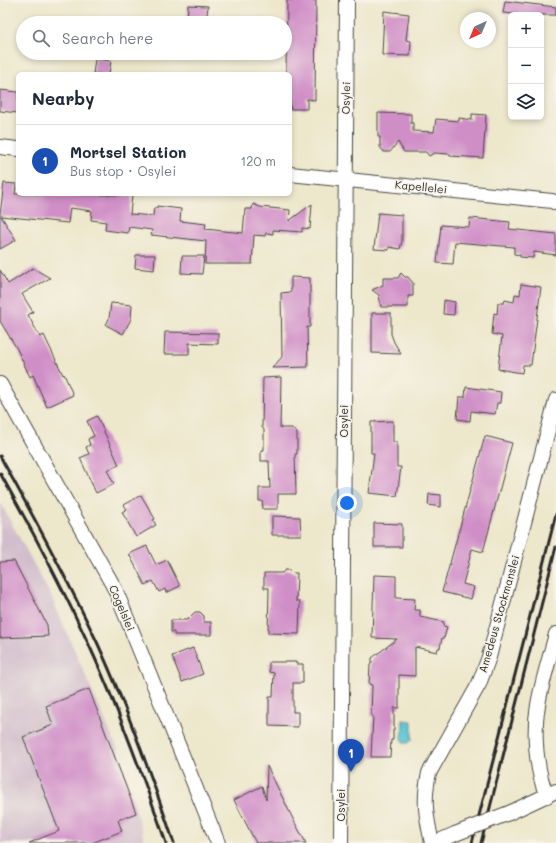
<!DOCTYPE html>
<html lang="en">
<head>
<meta charset="utf-8">
<style>
	body { margin:0; font-family:Mali,sans-serif; background:#f2f2f3; color:#1f2937 }
	.controls { position:absolute; right:12px; top:12px; display:grid; overflow:hidden; border-radius:6px; box-shadow:0 2px 6px #0003 }
	.controls button { width:36px; height:36px; display:grid; place-items:center; padding:0; border:0; border-bottom:1px solid #e0e1e3; background:#fff; color:#1f2937; font:20px sans-serif }
	.compass { position:absolute; left:460px; top:12px; width:36px; height:36px; border-radius:50%; background:#fff; box-shadow:0 2px 6px #0003; rotate:224deg }
	.you { position:absolute; left:347px; top:503px; width:14px; height:14px; margin:-10px; border:3px solid #fff; border-radius:50%; background:#1a73e8; box-shadow:0 0 0 6px #1a73e833 }
	.badge { display:grid; place-items:center; width:26px; height:26px; border-radius:50%; background:#111827; color:#fff; font-size:13px; font-weight:700 }
	.pin { position:absolute; translate:-50% -33px; filter:drop-shadow(0 1px 2px #0008) }
	.pin::after { content:''; position:absolute; top:21px; width:14px; height:12px; background:inherit; clip-path:polygon(0 0,100% 0,50% 100%) }
	.list { margin:0; padding:0; list-style:none }
	h2 { display:flex; justify-content:space-between; align-items:center; height:52px; margin:0; padding:0 16px; font-size:17px }
	h2 small { font-size:13px; font-weight:400; color:#747a83 }
	.list li { display:grid; grid-template-columns:26px 1fr auto; gap:12px; align-items:center; box-sizing:border-box; height:72px; padding:0 16px; border-top:1px solid #e0e1e3 }
	.list b { display:block; font-size:15px; white-space:nowrap }
	.list p { margin:0; font-size:13px; white-space:nowrap; color:#747a83 }
	.list em { font-size:13px; font-style:normal; color:#747a83 }
	.icon { flex:none; width:22px; height:22px; fill:none; stroke:currentColor; stroke-width:2; stroke-linecap:round; stroke-linejoin:round }
	.map { position:relative; flex:none; width:556px; height:843px; overflow:hidden }
	.search { position:absolute; background:#fff; box-shadow:0 2px 6px #0003; left:16px; top:16px; width:276px; height:44px; display:flex; align-items:center; gap:10px; box-sizing:border-box; padding:0 14px; border-radius:22px; color:#747a83; font-size:15px }
	.panel { position:absolute; background:#fff; box-shadow:0 2px 6px #0003; left:16px; top:72px; width:276px; height:124px; border-radius:6px }
	.map>svg:first-child { display:block }
</style>
</head>
<body>
<div class="map">
<svg width="556" height="843" viewBox="0 0 556 843">
	<rect width="100%" height="100%" fill="#f7f3e8"/>
	<filter id="ink" filterUnits="userSpaceOnUse"><feTurbulence type="fractalNoise" baseFrequency=".025" numOctaves="2"/><feDisplacementMap in="SourceGraphic" scale="8" xChannelSelector="R" yChannelSelector="G"/><feConvolveMatrix kernelMatrix="1 2 1 2 8 2 1 2 1" color-interpolation-filters="sRGB"/></filter>
	<filter id="wash" filterUnits="userSpaceOnUse"><feTurbulence type="fractalNoise" baseFrequency=".012" numOctaves="4" result="noise"/><feDisplacementMap in="SourceGraphic" scale="16" xChannelSelector="R" yChannelSelector="G"/><feGaussianBlur stdDeviation="0.9" result="paint"/><feColorMatrix in="noise" values="0 0 0 0 0 0 0 0 0 0 0 0 0 0 0 0 0 1.4 0 .05"/><feComposite in="paint" operator="in"/></filter>
	<g filter="url(#wash)">
		<rect width="100%" height="100%" fill="#ede7cb"/>
		<path fill="#d1bdcb" d="M0,502L49,592L119,752L145,843H0Z"/>
		<path fill="#58c4d1" stroke="#42787e" d="M403,720L412,721V740L408,743H404L402,740Z"/>
		<g id="blocks">
			<path fill="#d08ec7" d="M287,0H316L315,100L307,99V109H290V73H286Z
				M505,1L556,7V15H524L503,13Z
				M188,5L208,6L206,23H187Z
				M384,11L409,14L406,40L411,41L410,56L382,55Z
				M95,59L111,61L109,74H93Z
				M0,90L18,92V113L0,111Z
				M378,113L411,114V123H413V131L434,132L436,119L459,121V118L472,120V114L486,115L483,158L450,156V154L434,153L429,156L426,152H404L398,142L390,152H384L380,147V137H378Z
				M4,183L16,184L15,194L132,195L130,214L153,216L154,208H157V206L181,209L180,221L206,224L205,229L243,233L245,209H252L253,204L260,207L290,210L289,221L312,204L310,229L302,228V232L273,230V234L266,233L265,236L254,235L252,264H205L206,241L151,235L152,230L129,227L128,233L105,230L106,222L91,220L92,211L70,208L68,223L1,216L16,240L0,249V214Z
				M378,213L402,215V241L400,249L389,247V250L374,249Z
				M470,218L510,222L509,229L556,234V255L534,252L533,258L520,257V255L514,254V247L455,242L453,264L437,263L441,225L469,227Z
				M136,255H155L154,270L135,268Z
				M182,256H204L202,274L181,273Z
				M33,268L50,278L22,294L33,312L28,315L40,337L44,335L63,375L64,374L73,395L47,407L33,375L30,377L17,349L0,321V270L8,284Z
				M401,273L405,277H408L413,283V296H408V307H381L379,295L372,290L383,285V278H398Z
				M291,277L310,278V327H307L308,367L272,368L282,357L281,293L290,292V291H291Z
				M521,284L541,287L531,365H523L522,373L498,369L502,336L492,334L494,313L497,314L498,303H504L505,300L514,302L515,294L520,295Z
				M444,300L455,302L454,315L443,314Z
				M111,303L132,305L131,319L123,334L106,325L109,319Z
				M372,313H391V334L394,342L401,354L372,353Z
				M165,332L218,333V344L189,343V354H164Z
				M281,377L280,428H292L297,433V454H295L296,494H278V509H263L262,501H259V488H270L269,461H261V450H264V430L262,427L263,378Z
				M466,387L501,392L500,403H497L495,414L471,411L470,421L457,419L459,397H465Z
				M97,416L119,465L107,470L114,484L96,493L80,458L89,454L86,447L90,445L88,439L94,436L87,421Z
				M393,421V442H397V467H401L397,496L369,493L374,453H371V422Z
				M485,436L512,443L483,552L472,549L463,584L474,587L471,599L442,592Z
				M429,494L441,495V507L428,505Z
				M141,495L155,519L153,520L156,525L136,537L122,512L127,509L124,505Z
				M272,516L300,517L301,535H272Z
				M374,523L402,524V547H374Z
				M147,546L156,565L167,560L180,586L166,593L165,589L159,592L153,581L145,585L129,554Z
				M14,561L47,625L48,636L0,638V562Z
				M285,570H290L293,573H297L296,601H300L299,634L268,633L269,588H264V573H282Z
				M374,575L396,576V598L415,599L414,610H420V617L444,622L443,626L447,627L444,638H442L440,648H438L437,652L415,647V676L399,675V708H394V730H393V740H391L390,757H371L373,716H371L372,685L369,684L370,665L372,663V658L397,639L372,638Z
				M195,612H200L204,616V622H211V635H174V632H171V620H187Z
				M193,648L203,674L182,682L172,656Z
				M269,662H296V664H303V683H293V712H298V727L269,726V697H273L274,673L269,672Z
				M89,689L136,813L118,820L122,831L92,843H29L59,831L23,737L53,725L46,706Z
				M267,766L295,823L306,843H256L234,800L262,786L266,800Z"/>
		</g>
	</g>
	<g filter="url(#ink)">
		<use href="#blocks" fill-opacity="0" stroke="#484743" stroke-width="1"/>
		<g fill="none" stroke-linecap="round" stroke-linejoin="round">
			<defs>
				<path id="minor" d="M0,147L18,149
					M290,174L552,201L556,203
					M0,384L115,589L218,843
					M547,796C536,771 533,732 538,705C542,681 550,657 556,634
					M509,813L556,791
					M341,843L347,0
					M432,843C426,816 423,800 429,773L479,684L489,657L556,400
					M435,843L455,834"/>
			</defs>
			<use href="#minor" stroke="#484743" stroke-width="16"/>
			<use href="#minor" stroke="#fff" stroke-width="14"/>
			<path stroke="#2b2b2b" stroke-width="3" d="M0,456C34,517 67,579 97,642C127,707 151,775 174,843
				M0,473C32,530 62,587 89,645C119,710 143,776 166,843
				M472,843L556,514
				M481,843L556,547"/>
			<defs>
				<path id="minor-bridge" d="M455,834L509,813"/>
			</defs>
			<use href="#minor-bridge" stroke="#484743" stroke-width="16" stroke-linecap="butt"/>
			<use href="#minor-bridge" stroke="#fff" stroke-width="14"/>
		</g>
	</g>
	<g text-anchor="middle" stroke-width="3" stroke-linejoin="round" paint-order="stroke">
		<g font-size="11" fill="#2b2b2b" stroke="#f7f3e8">
			<text transform="translate(346 98) rotate(-89)" y="4">Osylei</text>
			<text transform="translate(421 187) rotate(6)" y="4">Kapellelei</text>
			<text transform="translate(344 421) rotate(-90)" y="4">Osylei</text>
			<text transform="translate(122 608) rotate(67)" y="4">Cogelslei</text>
			<text transform="translate(499 614) rotate(-74)" y="4">Amedeus Stockmanslei</text>
			<text transform="translate(341 805) rotate(-90)" y="4">Osylei</text>
		</g>
	</g>
</svg>
<div class="controls">
<button>+</button>
<button>−</button>
<button><svg class="icon" aria-label="layers" viewBox="0 0 24 24"><path d="M12 4l9 5-9 5-9-5zM3 14l9 5 9-5"/></svg></button>
</div>
<svg class="compass" viewBox="-18 -18 36 36"><path d="M0-13l5 13h-10z" fill="#e53935"/><path d="M0 13l5-13h-10z" fill="#747a83"/></svg>
<div class="you"></div>
<div class="pin badge" style="left:351px;top:772px;background:#1a4fb4">1</div>
<div class="search"><svg class="icon" aria-label="search" viewBox="0 0 24 24"><circle cx="10" cy="10" r="6"/><path d="M15 15l6 6"/></svg>Search here</div>
<section class="panel">
<h2>Nearby<small></small></h2>
<ul class="list">
<li><span class="badge" style="background:#1a4fb4">1</span><div><b>Mortsel Station</b><p>Bus stop · Osylei</p></div><em>120 m</em></li>
</ul>
</section>
</div>
</body>
</html>
